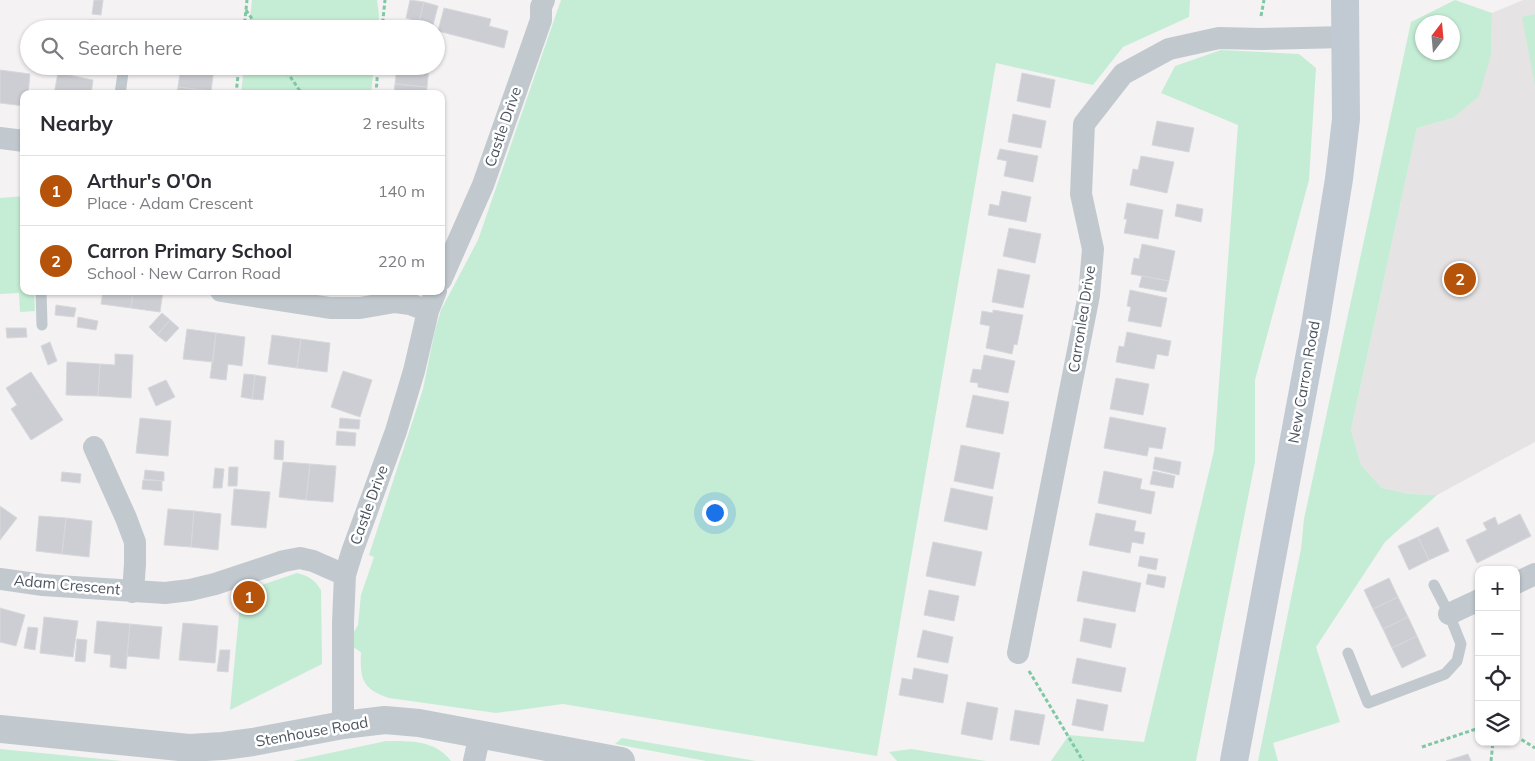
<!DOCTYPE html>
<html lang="en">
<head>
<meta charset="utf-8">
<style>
	body { margin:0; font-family:Mulish,sans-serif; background:#f7f7f7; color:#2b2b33 }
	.controls { position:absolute; right:15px; bottom:15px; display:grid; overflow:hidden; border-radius:10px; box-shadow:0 1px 4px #0004 }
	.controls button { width:45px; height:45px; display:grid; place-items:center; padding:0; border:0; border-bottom:1px solid #e1e1e2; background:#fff; color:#2b2b33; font:25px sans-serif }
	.compass { position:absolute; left:1415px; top:15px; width:45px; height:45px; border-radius:50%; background:#fff; box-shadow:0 1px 4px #0004; rotate:16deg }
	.you { position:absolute; left:714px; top:512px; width:18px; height:18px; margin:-12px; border:4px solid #fff; border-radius:50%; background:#1a73e8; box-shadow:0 0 0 8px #1a73e833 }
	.badge { display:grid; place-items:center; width:32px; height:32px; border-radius:50%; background:#b45309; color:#fff; font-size:16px; font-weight:700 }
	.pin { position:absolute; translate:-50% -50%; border:2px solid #fff; box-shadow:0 1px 5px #0006 }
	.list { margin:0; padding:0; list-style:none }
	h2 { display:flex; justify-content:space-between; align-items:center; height:65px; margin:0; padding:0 20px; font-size:21px }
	h2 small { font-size:16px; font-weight:400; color:#7c7c81 }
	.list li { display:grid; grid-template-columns:32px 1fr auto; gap:15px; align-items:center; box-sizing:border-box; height:70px; padding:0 20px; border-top:1px solid #e1e1e2 }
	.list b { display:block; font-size:19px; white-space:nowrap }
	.list p { margin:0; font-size:16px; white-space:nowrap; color:#7c7c81 }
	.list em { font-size:16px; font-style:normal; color:#7c7c81 }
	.icon { flex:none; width:28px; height:28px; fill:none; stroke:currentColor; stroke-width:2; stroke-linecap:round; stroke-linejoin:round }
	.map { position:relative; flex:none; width:1535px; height:761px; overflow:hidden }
	.search { position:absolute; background:#fff; box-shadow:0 1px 4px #0004; left:20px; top:20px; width:425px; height:55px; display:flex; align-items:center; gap:12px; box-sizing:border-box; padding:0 18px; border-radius:28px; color:#7c7c81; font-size:19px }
	.panel { position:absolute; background:#fff; box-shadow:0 1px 4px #0004; left:20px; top:90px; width:425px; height:205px; border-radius:10px }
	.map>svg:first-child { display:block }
</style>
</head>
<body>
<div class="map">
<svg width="1535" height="761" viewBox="0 0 1535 761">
	<rect width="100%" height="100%" fill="#f4f2f2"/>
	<path fill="#e5e3e3" d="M1523,0H1535V442L1437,495L1410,494L1382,488L1361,465L1351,430L1417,128L1453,118L1491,55L1492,13Z"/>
	<path fill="#c5edd5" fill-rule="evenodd" d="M252,0H377L379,15L378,29H249Z
		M561,0H1190L1189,17L1123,47L1093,85L996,63L877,756L563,704L496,713L389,698C362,689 360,679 361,652L353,647L354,632L358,625L361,595L374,557L369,555L423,389L435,330L441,310L478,240Z
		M1455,0L1492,13L1491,55L1479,96L1453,118L1417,128L1351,430L1361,465L1382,488L1410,494L1437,495L1385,542L1316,647L1340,722L1273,743L1278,761H1258L1301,549L1304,519L1411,22ZM1422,22H1452V52H1422Z
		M1535,14V85L1522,17Z
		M1221,50L1299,54L1316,68L1309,180L1255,380V462L1196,761H1051L1069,735L1144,742L1214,451L1238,125L1161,93L1175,66Z
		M244,66H374L371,94H241Z
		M24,196V291H34L35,311L20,312L19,293L0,294V198Z
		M297,573C309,576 315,580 321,590L322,664L230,710L240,604L258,598L256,587Z
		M622,738L756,761H706L615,744Z
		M386,741C411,741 435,740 451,761H293Z
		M0,749L122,761H0Z
		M911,749L986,761H897L889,752Z"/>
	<path fill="#ccced3" stroke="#d6d8dc" d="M94,0H103L101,15L92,14Z
		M410,0L424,2L419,21L406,18Z
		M424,2L438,6L433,25L419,21Z
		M444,8L491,19L489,26L508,31L504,48L438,31Z
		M91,20L100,21L99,29H90Z
		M100,21L109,22L108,29H99Z
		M158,21L179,24L178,29H156Z
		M181,66L214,68L211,91L178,87Z
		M397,66H429L427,87L395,84Z
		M0,70L30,74L28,94H24V106L0,103Z
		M58,73L93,80L91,94H54Z
		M1022,73L1055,80L1050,108L1017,101Z
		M395,84L427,87L426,94H394Z
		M178,87L211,91V94H177Z
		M1013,114L1046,121L1041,148L1008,142Z
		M1157,121L1194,128L1189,152L1152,145Z
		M1000,149L1038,156L1033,182L1004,176L1007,161L997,159Z
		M1141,156L1174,162L1167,193L1130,185L1133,169L1138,170Z
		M1002,191L1031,197L1026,222L988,215L990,204L999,206Z
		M1127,203L1163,210L1158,239L1124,233L1127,219H1124Z
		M1177,204L1203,209L1201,222L1175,216Z
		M1009,228L1041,234L1035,263L1003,256Z
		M1142,244L1175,251L1169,281L1131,274L1134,258L1139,259Z
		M998,269L1030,275L1023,308L992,302Z
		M1142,276L1169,281L1166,292L1139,287Z
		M1130,290L1167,298L1161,327L1128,321L1131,307L1127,306Z
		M103,291H133L131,308L101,304Z
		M133,291H163L160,312L131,308Z
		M56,305L76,308L74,317L55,315Z
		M993,310L1023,315L1017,345L1014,344L1012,354L986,348L990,326L980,324L982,311L993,313Z
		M162,313L170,320L157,335L149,327Z
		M78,317L98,321L96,330L77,327Z
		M170,320L179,328L166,342L157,335Z
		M6,328H26L27,337L7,338Z
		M187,329L216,333L213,362L183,359Z
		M1127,332L1171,341L1168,356L1157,354L1154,369L1116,362L1119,346L1124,347Z
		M216,333L245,337L242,366L228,364L226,380L210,378Z
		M272,335L301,339L297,368L268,364Z
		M301,339L330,343L327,372L297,368Z
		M50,342L57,361L48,365L41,346Z
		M115,354L133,355L131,398L98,396L100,364L115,365Z
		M984,355L1015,361L1008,393L978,387V383L970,382L973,369L981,370Z
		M67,362L100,364L98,396L66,395Z
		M343,371L372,380L360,417L331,407Z
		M31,372L63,420L31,440L11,409L17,405L6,388Z
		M244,374L255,375L252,399L241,397Z
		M255,375L266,377L263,400L252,399Z
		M1116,378L1149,384L1143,415L1110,409Z
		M166,380L175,397L156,406L148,388Z
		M973,395L1009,402L1003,434L966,427Z
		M1110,417L1166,428L1162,449L1149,447L1147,456L1104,448Z
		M140,418L171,421L168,456L136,453Z
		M340,418L360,420L359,429L339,428Z
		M337,431L356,433L355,446L336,445Z
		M275,440L284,441L283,460L274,459Z
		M961,445L1000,453L993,489L954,481Z
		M1155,457L1181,462L1179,475L1153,469Z
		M283,462L310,464L306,500L279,497Z
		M310,464L336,466L333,502L306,500Z
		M229,467H238L237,486H228Z
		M215,468L224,469L222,488H213Z
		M145,470L164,472V481L144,479Z
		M1104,471L1142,479L1140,489L1155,492L1151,514L1098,503Z
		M1153,471L1175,476L1173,488L1150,484Z
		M62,472L81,474L80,483L61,481Z
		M143,480L162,481V491L142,489Z
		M951,488L993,497L987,530L944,521Z
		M234,489L270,492L266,528L231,525Z
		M0,506L17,518L0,540Z
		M168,509L194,511L191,547L164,545Z
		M194,511L221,514L218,550L191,547Z
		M1096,513L1136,521L1134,531L1145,533L1143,544L1132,542L1130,553L1089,545Z
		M1520,514L1531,536L1477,563L1466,540L1487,530L1483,523L1495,517L1498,525Z
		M39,516L66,518L62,554L36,551Z
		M66,518L92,521L89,557L62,554Z
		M1438,527L1449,551L1429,560L1418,537Z
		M1418,537L1429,560L1409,570L1398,546Z
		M933,542L982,552L975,586L926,576Z
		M1140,556L1158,559L1156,570L1138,566Z
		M1083,571L1141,583L1135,612L1077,601Z
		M1148,574L1166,577L1164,588L1146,584Z
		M1389,578L1398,597L1373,609L1364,590Z
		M929,590L959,596L954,621L924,615Z
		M1398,597L1408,617L1383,629L1373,609Z
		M0,608L25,615L16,646L0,642Z
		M44,617L78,621L73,657L40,653Z
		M1408,617L1417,636L1392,648L1383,629Z
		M1084,618L1116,624L1111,648L1080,641Z
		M97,621L130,624L126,669L110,667L111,655L94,653Z
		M183,623L218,626L215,663L179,660Z
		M130,624L162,627L159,659L127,656Z
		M28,627L38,628L35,650L24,648Z
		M923,630L953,637L948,663L917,657Z
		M1417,636L1426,656L1402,668L1392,648Z
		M77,639L87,640L85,662L75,661Z
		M220,650H230L228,672L217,671Z
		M1077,658L1126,668L1121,692L1072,683Z
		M914,668L948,675L943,703L899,695L902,678L912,680Z
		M1077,699L1108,705L1103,731L1072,725Z
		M967,702L998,708L992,740L961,734Z
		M1015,710L1045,715L1039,745L1010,740Z
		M1468,754L1471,761H1446Z"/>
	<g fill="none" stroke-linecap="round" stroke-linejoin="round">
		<path stroke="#7fc8a6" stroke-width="3" stroke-dasharray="4 2.5" stroke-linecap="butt" d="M246,10L259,29
			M1261,16L1264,0
			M244,29L247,0
			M382,29L385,0
			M283,66L302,94
			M236,94L239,66
			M376,94L378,66
			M1029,671L1083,761
			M1516,736L1535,748
			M1422,747L1479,728
			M1491,761L1493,742"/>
		<path stroke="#c1c9cf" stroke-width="11" d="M120,94L124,66
			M41,291L42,325
			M1348,653L1368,703L1445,674L1457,661L1461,644L1449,614L1434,585"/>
		<path stroke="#c1c9cf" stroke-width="22" d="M0,138L24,141
			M441,280L483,185L541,20V7L544,0
			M221,291L330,308H360L395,302L410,304L428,311
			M94,447L126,518L135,542V564L133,592
			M0,579L43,585L165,593L190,590L215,584L284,561L300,558L313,561L345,575
			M1516,583L1535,574
			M1449,614L1479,600
			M1018,653L1089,295L1093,249L1081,194L1084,124L1123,74L1169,49L1219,38L1261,39L1346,37
			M343,725V622L345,575L352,552L396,431L414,371L428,311L436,291
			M474,761L480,734"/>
		<path stroke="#c1c9cf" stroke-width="28" d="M0,729L189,748L223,746L253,742L343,725L385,720L419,723L621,761"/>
		<path stroke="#c1cad3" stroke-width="28" d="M1234,761L1315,326L1339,179L1346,119L1345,0"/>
	</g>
	<g text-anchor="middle" stroke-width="5" stroke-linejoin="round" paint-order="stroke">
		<g font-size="15" fill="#4b545e" stroke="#fff">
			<text transform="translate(503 127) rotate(-71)" y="5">Castle Drive</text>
			<text transform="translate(1082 319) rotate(-81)" y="5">Carronlea Drive</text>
			<text transform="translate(1304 382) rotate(-80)" y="5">New Carron Road</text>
			<text transform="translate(369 505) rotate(-70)" y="5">Castle Drive</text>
			<text transform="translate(67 585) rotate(5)" y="5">Adam Crescent</text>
			<text transform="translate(312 732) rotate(-10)" y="5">Stenhouse Road</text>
		</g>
	</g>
</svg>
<div class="controls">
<button>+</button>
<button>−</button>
<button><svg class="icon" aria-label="locate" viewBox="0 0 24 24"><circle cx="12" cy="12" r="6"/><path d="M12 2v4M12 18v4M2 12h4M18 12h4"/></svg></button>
<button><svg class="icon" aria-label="layers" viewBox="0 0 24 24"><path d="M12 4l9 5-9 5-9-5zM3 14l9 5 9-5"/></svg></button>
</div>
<svg class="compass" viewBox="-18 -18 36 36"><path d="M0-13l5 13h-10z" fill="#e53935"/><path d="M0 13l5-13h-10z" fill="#7c7c81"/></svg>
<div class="you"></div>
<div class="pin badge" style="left:249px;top:597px">1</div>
<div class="pin badge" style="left:1460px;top:279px">2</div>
<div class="search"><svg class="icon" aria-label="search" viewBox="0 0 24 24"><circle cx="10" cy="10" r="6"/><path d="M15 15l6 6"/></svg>Search here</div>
<section class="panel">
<h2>Nearby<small>2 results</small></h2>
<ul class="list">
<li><span class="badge">1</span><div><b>Arthur's O'On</b><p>Place · Adam Crescent</p></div><em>140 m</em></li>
<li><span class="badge">2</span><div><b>Carron Primary School</b><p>School · New Carron Road</p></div><em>220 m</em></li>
</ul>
</section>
</div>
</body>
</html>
